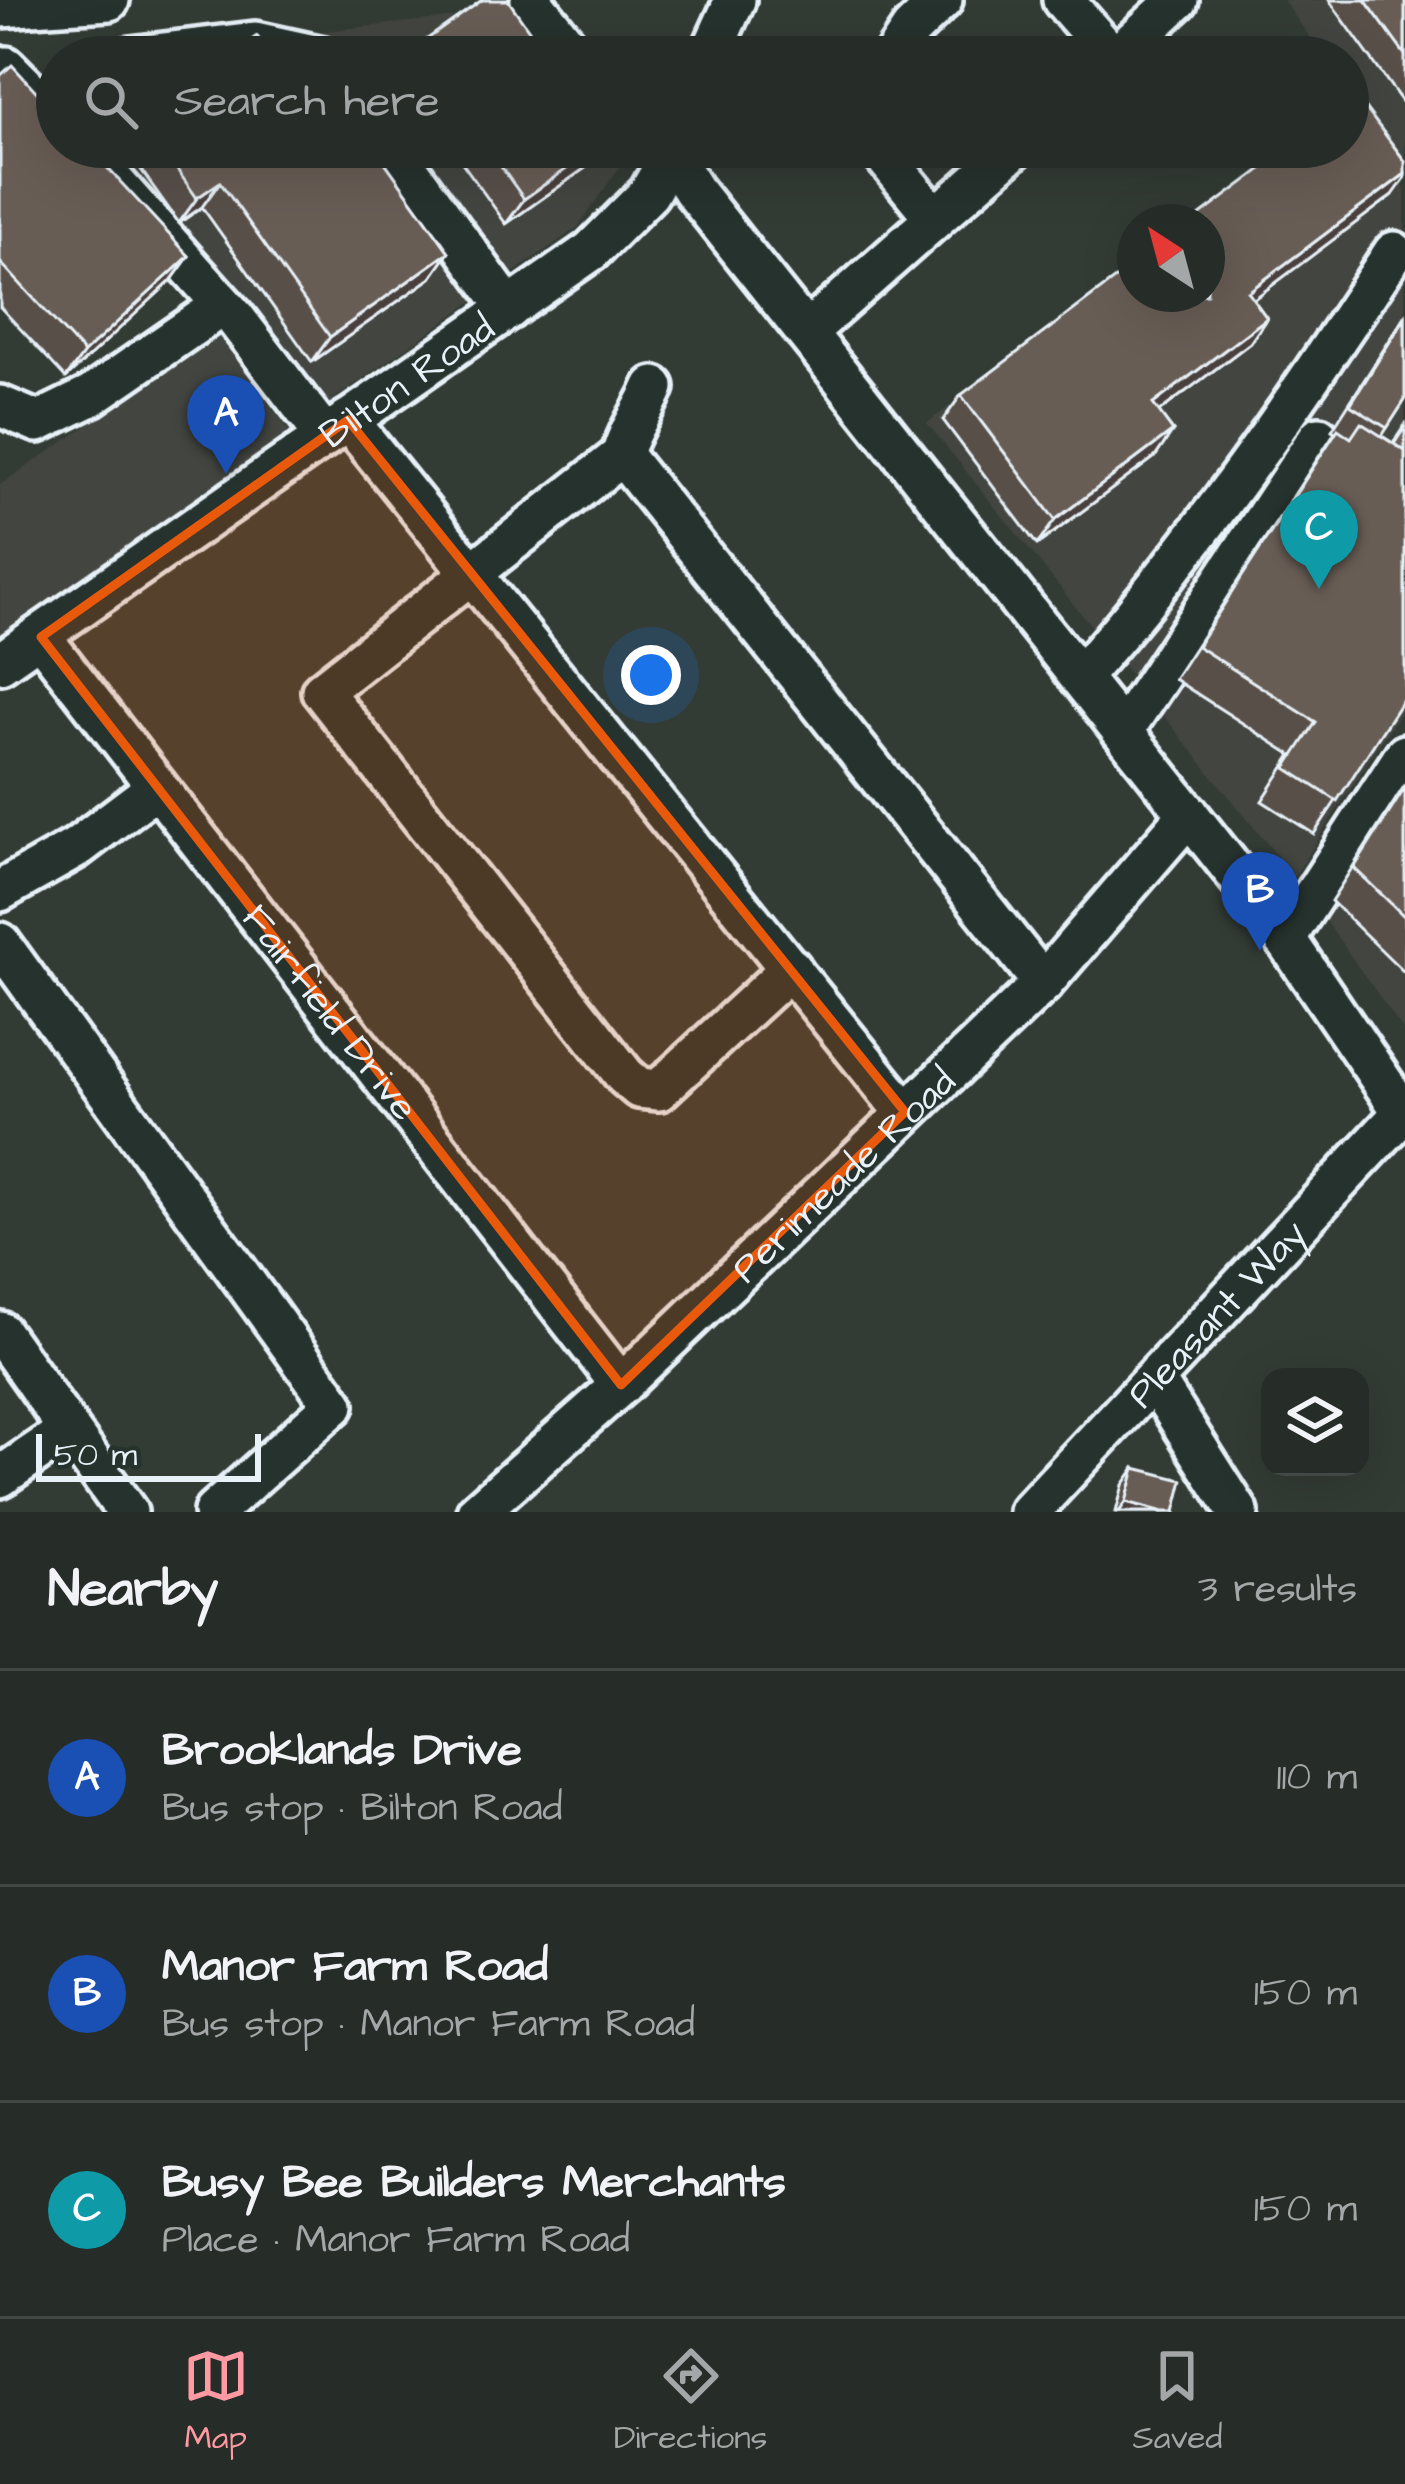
<!DOCTYPE html>
<html lang="en">
<head>
<meta charset="utf-8">
<style>
	body { margin:0; font-family:"Architects Daughter",sans-serif; background:#2e3430; color:#f1f3f6 }
	.controls { position:absolute; right:36px; bottom:36px; display:grid; overflow:hidden; border-radius:24px; box-shadow:0 12px 48px #0002 }
	.controls button { width:108px; height:108px; display:grid; place-items:center; padding:0; border:0; border-bottom:3px solid #424845; background:#262c28; color:#f1f3f6; font:60px sans-serif }
	.compass { position:absolute; left:1117px; top:204px; width:108px; height:108px; border-radius:50%; background:#262c28; box-shadow:0 12px 48px #0002; rotate:324deg }
	.scale { position:absolute; left:36px; bottom:30px; width:225px; box-sizing:border-box; padding-left:12px; border:6px solid #e8f1f8; border-top:0; font-size:33px; line-height:42px; white-space:nowrap; color:#e8f1f8; -webkit-text-stroke:9px #26332d; paint-order:stroke }
	.you { position:absolute; left:651px; top:675px; width:42px; height:42px; margin:-30px; border:9px solid #fff; border-radius:50%; background:#1a73e8; box-shadow:0 0 0 18px #1a73e833 }
	.badge { display:grid; place-items:center; width:78px; height:78px; border-radius:50%; background:#ff9aa2; color:#fff; font-size:39px; font-weight:700 }
	.pin { position:absolute; translate:-50% -99px; filter:drop-shadow(0 3px 6px #0008) }
	.pin::after { content:''; position:absolute; top:63px; width:42px; height:36px; background:inherit; clip-path:polygon(0 0,100% 0,50% 100%) }
	.list { margin:0; padding:0; list-style:none }
	h2 { display:flex; justify-content:space-between; align-items:center; height:156px; margin:0; padding:0 48px; font-size:51px }
	h2 small { font-size:39px; font-weight:400; color:#a4a7a8 }
	.list li { display:grid; grid-template-columns:78px 1fr auto; gap:36px; align-items:center; box-sizing:border-box; height:216px; padding:0 48px; border-top:3px solid #424845 }
	.list b { display:block; font-size:45px; white-space:nowrap }
	.list p { margin:0; font-size:39px; white-space:nowrap; color:#a4a7a8 }
	.list em { font-size:39px; font-style:normal; color:#a4a7a8 }
	.icon { flex:none; width:66px; height:66px; fill:none; stroke:currentColor; stroke-width:2; stroke-linecap:round; stroke-linejoin:round }
	.map { position:relative; flex:none; width:1405px; height:1512px; overflow:hidden }
	.search { position:absolute; background:#262c28; box-shadow:0 12px 48px #0002; left:36px; right:36px; top:36px; height:132px; display:flex; align-items:center; gap:30px; box-sizing:border-box; padding:0 42px; border-radius:66px; color:#a4a7a8; font-size:45px }
	.sheet { height:804px; background:#262c28 }
	nav { display:flex; justify-content:space-around; align-items:center; box-sizing:border-box; height:168px; border-top:3px solid #424845; background:#262c28; font-size:33px; color:#a4a7a8 }
	nav a { display:grid; justify-items:center; gap:6px }
	nav .on { color:#ff9aa2 }
	.map>svg:first-child { display:block }
</style>
</head>
<body>
<div class="map">
<svg width="1405" height="1512" viewBox="0 0 1405 1512">
	<rect width="100%" height="100%" fill="#333b35"/>
	<filter id="ink" filterUnits="userSpaceOnUse"><feTurbulence type="fractalNoise" baseFrequency=".00833" numOctaves="2"/><feDisplacementMap in="SourceGraphic" scale="24" xChannelSelector="R" yChannelSelector="G"/><feConvolveMatrix kernelMatrix="1 2 1 2 8 2 1 2 1" color-interpolation-filters="sRGB"/></filter>
	<g filter="url(#ink)">
		<path fill="#43453f" d="M1283,0H1405V170L1348,90V57H1324Z
			M524,10L561,57H78Z
			M1348,112L1405,189V705L1294,877L927,423L1135,268V294H1207V222L1348,147Z
			M105,147H631L632,149L578,227L327,404Z
			M219,336L290,432L0,637V485Z
			M1405,730V1033L1304,890Z"/>
		<g fill="none" stroke-linecap="round" stroke-linejoin="round">
			<defs>
				<g id="minor">
					<path d="M531,0L576,57"/>
					<path d="M1063,0L1113,57"/>
					<path d="M0,7L109,0"/>
					<path d="M130,57L255,42L323,57"/>
					<path d="M709,57L735,0"/>
					<path d="M893,57L911,30L942,0"/>
					<path d="M1116,57L1178,0"/>
					<path d="M0,68L6,67L57,118"/>
					<path d="M83,147L235,318L325,436"/>
					<path d="M392,147L509,309"/>
					<path d="M666,147L693,190L1274,922L1405,1115"/>
					<path d="M877,147L935,218"/>
					<path d="M808,331L1016,147"/>
					<path d="M0,406L38,422L91,396L223,305"/>
					<path d="M348,420L905,1112"/>
					<path d="M622,455C626,434 645,409 654,387"/>
					<path id="s1" d="M41,637L621,1385"/>
					<path id="s2" d="M0,663L591,251L649,193L675,147"/>
					<path d="M1080,677C1197,545 1298,399 1394,252"/>
					<path d="M1123,731L1319,437"/>
					<path d="M0,891L76,848L157,787"/>
					<path d="M1285,939L1405,755"/>
					<path d="M0,943L334,1405L214,1512"/>
					<path d="M791,968L659,1090L639,1088L625,1076L322,691L622,455L1043,983"/>
					<path d="M0,1332L127,1512"/>
					<path d="M1155,1381L1238,1512"/>
					<path d="M0,1477L69,1430"/>
					<path id="s3" d="M477,1512L621,1385L1043,983L1189,814"/>
					<path id="s4" d="M1029,1512L1403,1113"/>
				</g>
			</defs>
			<use href="#minor" stroke="#e8f1f8" stroke-width="48"/>
			<use href="#minor" stroke="#26332d" stroke-width="39"/>
		</g>
		<path fill="#595049" stroke="#e8f1f8" stroke-width="3" d="M1329,0H1405V106Z
			M416,47L548,57H409Z
			M0,76L189,256L171,281L66,378L0,307Z
			M125,147H374L449,252L431,278L312,362L202,207L179,223Z
			M451,147H608L601,157L506,224Z
			M1393,195L1253,299L1250,343L1158,412L1173,431L1155,457L1037,545L943,420L961,395Z
			M1405,316V400L1382,436L1393,443L1405,425V696L1314,834L1262,801L1292,755L1174,679L1335,432L1332,430Z
			M1405,785V973L1331,901Z
			M1135,1468L1175,1512H1116L1123,1485Z"/>
		<path fill="#49413c" stroke="#e8f1f8" stroke-width="3" d="M597,147H608L601,157L506,224L524,199Z
			M1405,174V178L1393,195L1230,317L1248,292Z
			M220,182L202,207L179,223L197,198Z
			M449,252L431,278L312,362L330,337Z
			M189,256L171,281L66,378L84,353Z
			M1267,318L1250,343L1135,430L1153,404Z
			M1173,431L1155,457L1037,545L1055,520Z
			M1126,1502L1164,1512H1119Z"/>
		<path fill="#685d55" stroke="#e8f1f8" stroke-width="3" d="M482,0H508L548,57H424L416,47Z
			M1365,0H1405V55Z
			M257,36L272,57H228Z
			M12,65L57,114V147H88L189,256L84,353L0,262V76Z
			M1357,97L1405,161V174L1248,292L1267,318L1153,404L1173,431L1055,520L961,395L1135,264V294H1207V222H1191L1291,147H1348V104Z
			M161,147H374L449,252L330,337L220,182L197,198Z
			M487,147H597L524,199Z
			M1405,318V400L1387,428L1350,405Z
			M1361,423L1405,451V696L1337,801L1286,768L1316,722L1197,646L1338,429L1351,438Z
			M1405,427V451L1394,444Z
			M1405,788V917L1354,868Z
			M1135,1468L1183,1480L1175,1512H1164L1126,1502Z"/>
	</g>
	<path fill="#e8590c" fill-opacity="0.2" stroke="#e8590c" stroke-width="9" stroke-linejoin="round" d="M348,420L905,1112L621,1385L41,637Z"/>
	<g text-anchor="middle" stroke-width="9" stroke-linejoin="round" paint-order="stroke">
		<g font-size="39" fill="#e8f1f8" stroke="#26332d">
			<text dy="14" stroke="none"><textPath href="#s2" startOffset="495">Bilton Road</textPath></text>
			<text dy="14" stroke="none"><textPath href="#s1" startOffset="474">Fairfield Drive</textPath></text>
			<text dy="14" stroke="none"><textPath href="#s3" startOffset="498">Perimeade Road</textPath></text>
			<text dy="14" stroke="none"><textPath href="#s4" startOffset="273">Pleasant Way</textPath></text>
		</g>
	</g>
</svg>
<div class="controls">
<button><svg class="icon" aria-label="layers" viewBox="0 0 24 24"><path d="M12 4l9 5-9 5-9-5zM3 14l9 5 9-5"/></svg></button>
</div>
<svg class="compass" viewBox="-18 -18 36 36"><path d="M0-13l5 13h-10z" fill="#e53935"/><path d="M0 13l5-13h-10z" fill="#a4a7a8"/></svg>
<div class="scale">50 m</div>
<div class="you"></div>
<div class="pin badge" style="left:226px;top:474px;background:#1a4fb4">A</div>
<div class="pin badge" style="left:1260px;top:951px;background:#1a4fb4">B</div>
<div class="pin badge" style="left:1319px;top:589px;background:#0f9aa8">C</div>
<div class="search"><svg class="icon" aria-label="search" viewBox="0 0 24 24"><circle cx="10" cy="10" r="6"/><path d="M15 15l6 6"/></svg>Search here</div>
</div>
<section class="sheet">
<h2>Nearby<small>3 results</small></h2>
<ul class="list">
<li><span class="badge" style="background:#1a4fb4">A</span><div><b>Brooklands Drive</b><p>Bus stop · Bilton Road</p></div><em>110 m</em></li>
<li><span class="badge" style="background:#1a4fb4">B</span><div><b>Manor Farm Road</b><p>Bus stop · Manor Farm Road</p></div><em>150 m</em></li>
<li><span class="badge" style="background:#0f9aa8">C</span><div><b>Busy Bee Builders Merchants</b><p>Place · Manor Farm Road</p></div><em>150 m</em></li>
</ul>
</section>
<nav>
<a class="on"><svg class="icon" aria-label="map" viewBox="0 0 24 24"><path d="M3 6l6-2 6 2 6-2v14l-6 2-6-2-6 2zM9 4v14M15 6v14"/></svg>Map</a>
<a><svg class="icon" aria-label="directions" viewBox="0 0 24 24"><path d="M12 3l9 9-9 9-9-9zM9 14v-3h6M13 9l2 2-2 2"/></svg>Directions</a>
<a><svg class="icon" aria-label="saved" viewBox="0 0 24 24"><path d="M7 4h10v16l-5-4-5 4z"/></svg>Saved</a>
</nav>
</body>
</html>
